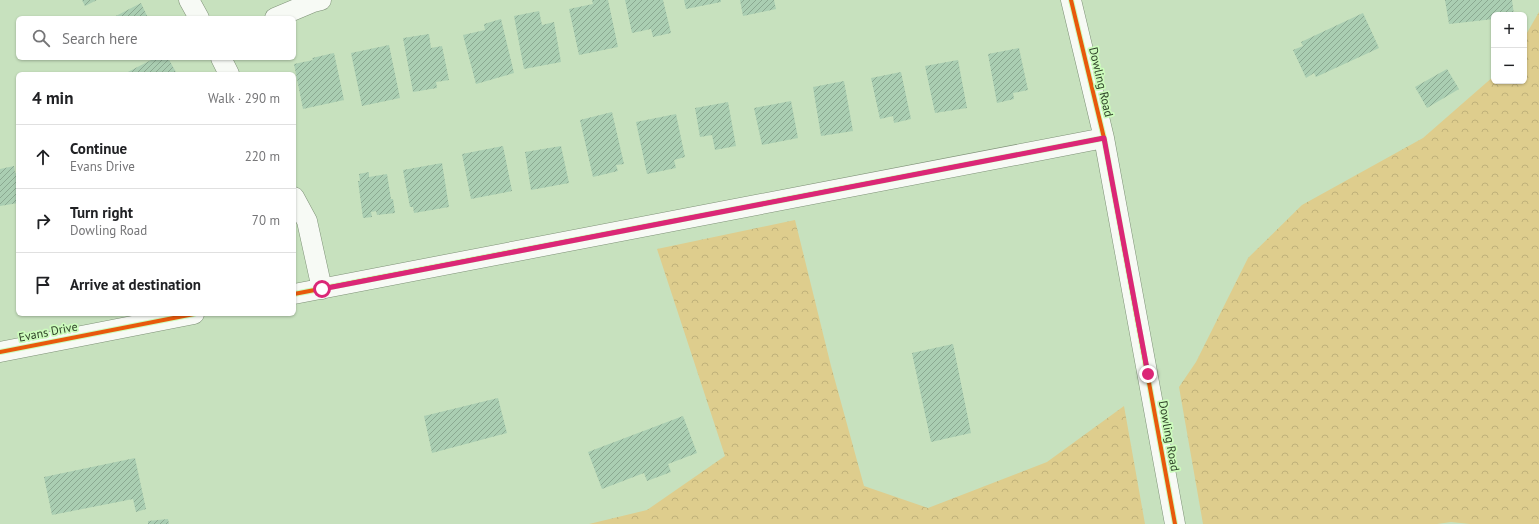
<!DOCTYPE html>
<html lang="en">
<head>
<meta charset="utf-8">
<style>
	body { margin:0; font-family:"PT Sans",sans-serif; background:#f6f6f6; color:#202124 }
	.controls { position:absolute; right:12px; top:12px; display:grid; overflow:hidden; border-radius:6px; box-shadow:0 1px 3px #0004 }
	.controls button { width:36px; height:36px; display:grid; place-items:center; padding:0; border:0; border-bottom:1px solid #e0e0e0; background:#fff; color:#202124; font:20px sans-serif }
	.stop { position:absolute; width:12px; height:12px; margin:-9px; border:3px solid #db2777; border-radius:50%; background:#fff }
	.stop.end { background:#db2777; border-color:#fff; box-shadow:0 1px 4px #0008 }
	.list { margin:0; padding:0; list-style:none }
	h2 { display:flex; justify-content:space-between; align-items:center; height:52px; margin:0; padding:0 16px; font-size:17px }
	h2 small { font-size:13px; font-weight:400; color:#757577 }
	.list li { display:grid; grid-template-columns:26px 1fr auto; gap:12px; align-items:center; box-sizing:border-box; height:64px; padding:0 16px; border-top:1px solid #e0e0e0 }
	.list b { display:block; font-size:15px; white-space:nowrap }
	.list p { margin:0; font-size:13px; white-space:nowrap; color:#757577 }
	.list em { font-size:13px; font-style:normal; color:#757577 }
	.icon { flex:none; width:22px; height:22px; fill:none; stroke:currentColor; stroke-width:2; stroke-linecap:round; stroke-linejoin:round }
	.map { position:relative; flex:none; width:1539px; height:524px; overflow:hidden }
	.search { position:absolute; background:#fff; box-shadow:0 1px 3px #0004; left:16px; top:16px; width:280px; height:44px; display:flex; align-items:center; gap:10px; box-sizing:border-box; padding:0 14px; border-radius:6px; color:#757577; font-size:15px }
	.panel { position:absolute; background:#fff; box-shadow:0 1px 3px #0004; left:16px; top:72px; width:280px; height:244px; border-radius:6px }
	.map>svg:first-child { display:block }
</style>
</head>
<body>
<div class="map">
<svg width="1539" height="524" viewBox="0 0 1539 524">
	<defs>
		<pattern id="forest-crowns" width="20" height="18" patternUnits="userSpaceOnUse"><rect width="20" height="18" fill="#decd8d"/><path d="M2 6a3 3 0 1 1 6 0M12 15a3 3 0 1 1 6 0" fill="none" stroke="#bfb17a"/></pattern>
		<pattern id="building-hatch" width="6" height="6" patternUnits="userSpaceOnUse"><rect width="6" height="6" fill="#aaceb2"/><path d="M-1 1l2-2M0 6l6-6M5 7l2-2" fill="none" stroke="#8ba991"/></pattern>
	</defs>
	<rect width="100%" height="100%" fill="#c7e1be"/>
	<path fill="url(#forest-crowns)" d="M1539,12V524H1470L1451,522L1437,524H1203L1179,387L1196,362L1248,258L1302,205L1423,138L1494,76V81H1524V38Z
		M795,220L831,366L864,486L928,508L1047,462L1124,406L1145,524H589L647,510L725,456L657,249Z"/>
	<path fill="url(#building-hatch)" d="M82,0H97L85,6Z
		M592,0H608L618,47L579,55L569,9L593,4Z
		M625,0H663L671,33L653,37L651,29L632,33Z
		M684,0H721V2L686,9Z
		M740,0H774L776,9L743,16Z
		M1445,0H1512L1514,15H1494V19L1449,24Z
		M141,3L148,18H112Z
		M539,11L542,25L554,22L561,62L524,69L514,16Z
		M1363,13L1379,48L1316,77L1314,73L1306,78L1293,50L1303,46L1301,42Z
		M501,19L514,73L476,84L463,35L485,30L484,24Z
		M429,34L431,48L442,46L449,80L436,82L437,88L413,92L403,38Z
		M389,45L400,98L362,106L351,53Z
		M1019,48L1028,90L1013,93L1014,99L997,103L988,54Z
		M334,53L344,100L303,109L294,64L313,60L312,58Z
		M155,58H168L177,74H124Z
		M958,60L967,108L935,113L925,66Z
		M1447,69L1459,89L1427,108L1415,87Z
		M901,72L911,119L894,123L893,116L880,119L871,78Z
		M844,81L853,131L821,136L813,87Z
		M791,101L798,138L762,145L754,108Z
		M728,102L736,146L715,150L712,135L700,137L695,108Z
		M612,112L624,164L616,165L618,171L593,177L580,120Z
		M676,114L685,157L674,160L676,168L647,174L636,122Z
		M503,146L512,191L471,199L462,154Z
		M561,146L569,183L531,190L525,152Z
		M442,163L449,207L414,213L413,207H410L403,170Z
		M14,166L15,173L18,172V203L0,206V169Z
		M369,172V177L387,174L391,199H393L395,213L377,215L376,211L371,212L372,217L363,218L358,181H360L359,174Z
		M953,344L971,433L931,442L912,353Z
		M498,398L507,433L432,453L424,416Z
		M683,416L697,453L668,464L671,472L647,481L644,473L602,489L588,452Z
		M135,458L146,509L136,512L133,499L52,515L44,477Z
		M168,519L169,524H148V521Z"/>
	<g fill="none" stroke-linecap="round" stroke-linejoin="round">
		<defs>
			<path id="minor" d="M189,0L199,18
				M1071,0L1104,138L1175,524
				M275,18L313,2L321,0
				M221,58L229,74
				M294,197L307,221L322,289
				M294,294L1104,138
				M0,352L194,314"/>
		</defs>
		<use href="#minor" stroke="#7e9177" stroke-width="21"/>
		<use href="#minor" stroke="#f7faf5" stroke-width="20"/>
		<defs>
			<path id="cycleway" d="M1071,0L1104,138L1175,524
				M294,294L1104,138
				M0,352L194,314"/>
		</defs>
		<use href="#cycleway" stroke="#ccfcbc" stroke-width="6"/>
		<use href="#cycleway" stroke="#e8590c" stroke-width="4"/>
	</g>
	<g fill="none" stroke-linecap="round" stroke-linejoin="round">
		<path stroke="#db2777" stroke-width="5" d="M322,289L1104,138L1148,374"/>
	</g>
	<g text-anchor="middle" stroke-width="3.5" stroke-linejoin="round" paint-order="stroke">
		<g font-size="12" fill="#2f4228" stroke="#ccfcbc">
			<text transform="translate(1101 82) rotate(77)" y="4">Dowling Road</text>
			<text transform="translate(48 332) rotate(-11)" y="4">Evans Drive</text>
			<text transform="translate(1169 436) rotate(80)" y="4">Dowling Road</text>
		</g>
	</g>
</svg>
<div class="controls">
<button>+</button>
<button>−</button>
</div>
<div class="stop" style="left:322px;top:289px"></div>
<div class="stop end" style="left:1148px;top:374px"></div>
<div class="search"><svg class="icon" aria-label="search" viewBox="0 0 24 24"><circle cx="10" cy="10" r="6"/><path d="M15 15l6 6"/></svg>Search here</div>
<section class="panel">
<h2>4 min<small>Walk · 290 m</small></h2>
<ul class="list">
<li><svg class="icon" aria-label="ahead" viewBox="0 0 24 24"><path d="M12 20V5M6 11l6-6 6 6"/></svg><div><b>Continue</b><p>Evans Drive</p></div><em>220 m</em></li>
<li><svg class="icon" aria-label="right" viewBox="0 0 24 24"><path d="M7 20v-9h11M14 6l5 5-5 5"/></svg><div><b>Turn right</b><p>Dowling Road</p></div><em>70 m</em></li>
<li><svg class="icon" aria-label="arrive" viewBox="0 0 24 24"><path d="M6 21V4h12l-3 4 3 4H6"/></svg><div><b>Arrive at destination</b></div></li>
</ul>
</section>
</div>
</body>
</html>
